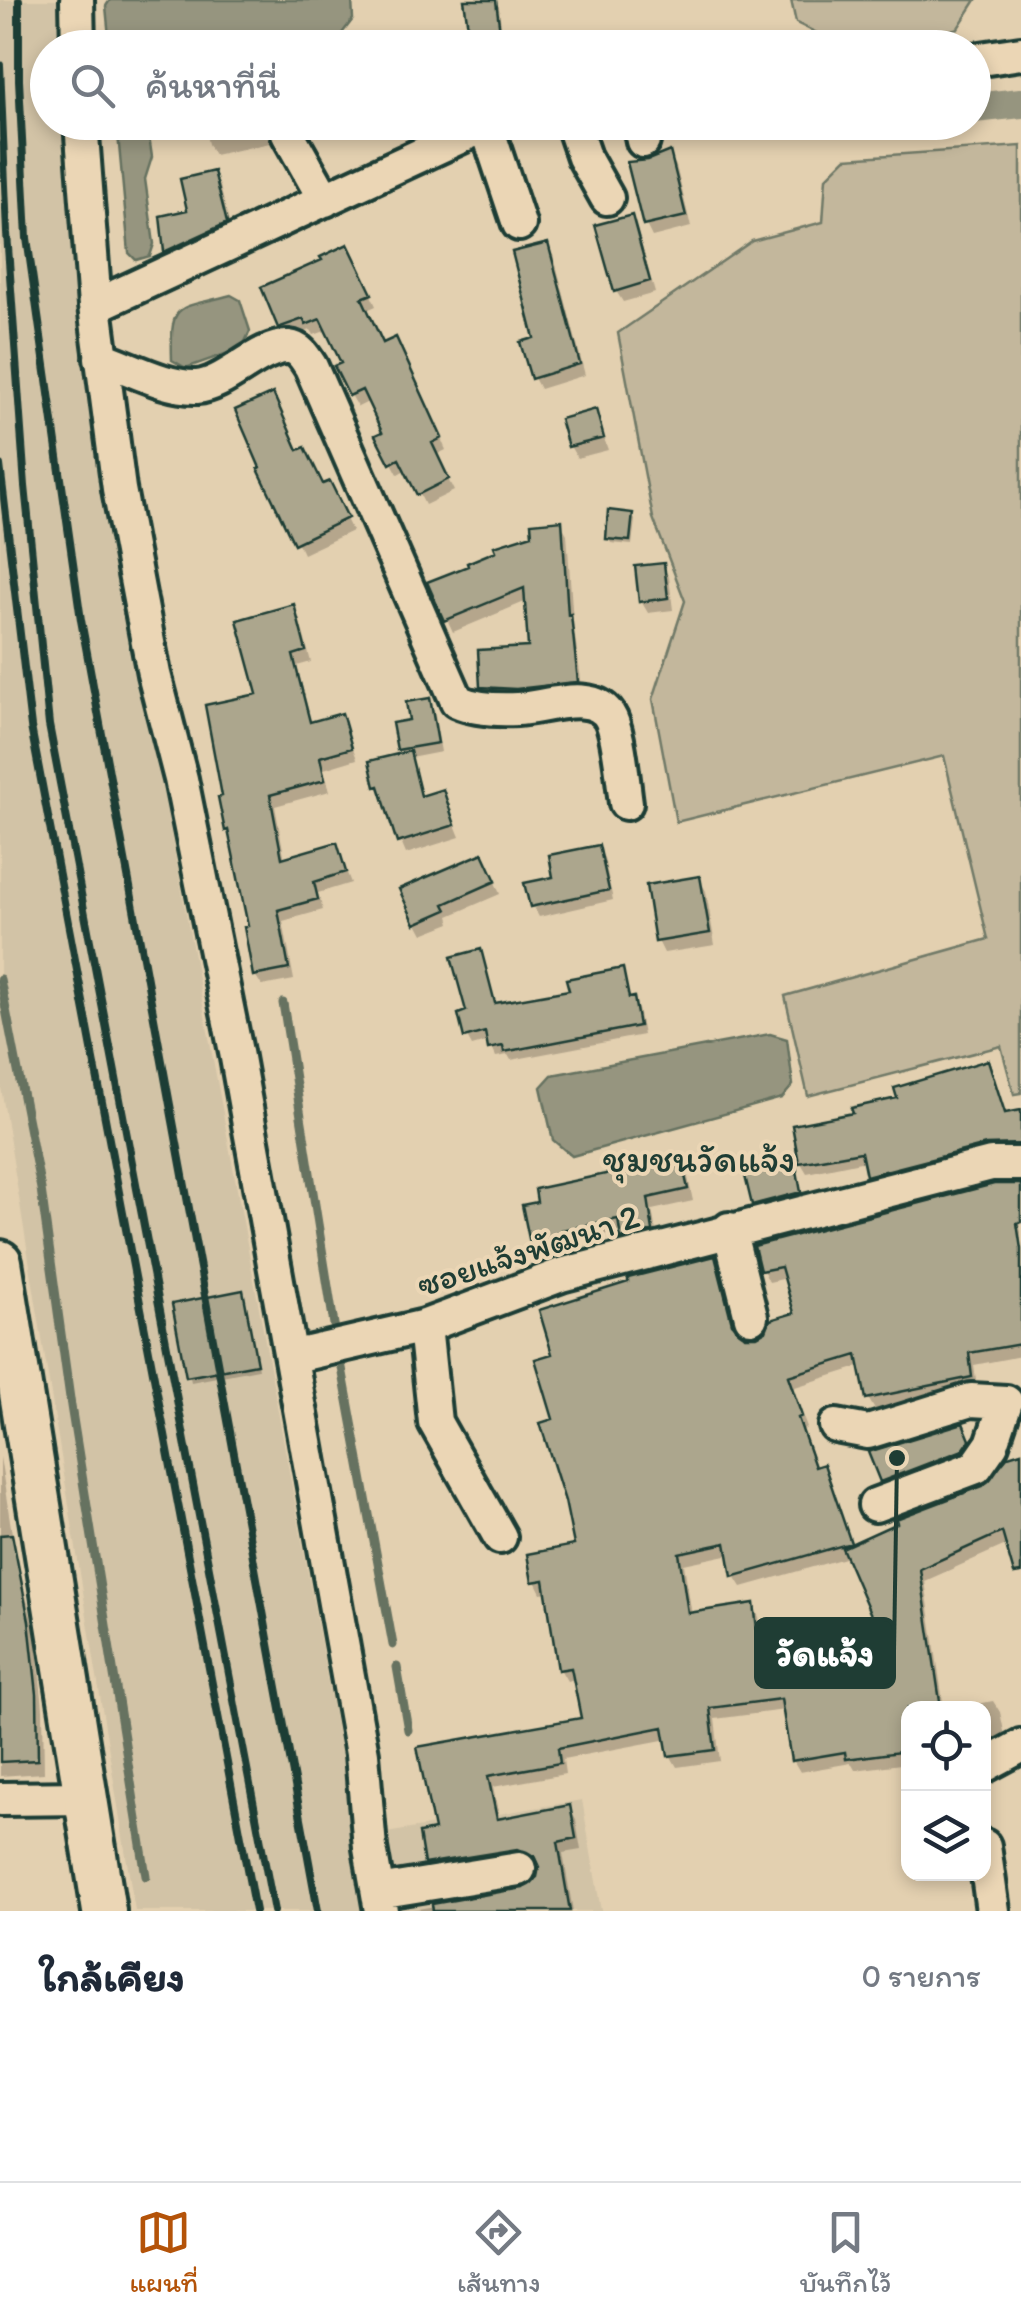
<!DOCTYPE html>
<html lang="th">
<head>
<meta charset="utf-8">
<style>
	body { margin:0; font-family:Itim,"Playpen Sans Thai",sans-serif; background:#f2f2f3; color:#1f2937 }
	.controls { position:absolute; right:30px; bottom:30px; display:grid; overflow:hidden; border-radius:20px; box-shadow:0 5px 15px #0003 }
	.controls button { width:90px; height:90px; display:grid; place-items:center; padding:0; border:0; border-bottom:2px solid #e0e1e3; background:#fff; color:#1f2937; font:50px sans-serif }
	.list { margin:0; padding:0; list-style:none }
	h2 { display:flex; justify-content:space-between; align-items:center; height:130px; margin:0; padding:0 40px; font-size:42px }
	h2 small { font-size:32px; font-weight:400; color:#747a83 }
	.icon { flex:none; width:55px; height:55px; fill:none; stroke:currentColor; stroke-width:2; stroke-linecap:round; stroke-linejoin:round }
	.map { position:relative; flex:none; width:1021px; height:1911px; overflow:hidden }
	.search { position:absolute; background:#fff; box-shadow:0 5px 15px #0003; left:30px; right:30px; top:30px; height:110px; display:flex; align-items:center; gap:25px; box-sizing:border-box; padding:0 35px; border-radius:55px; color:#747a83; font-size:38px }
	.sheet { height:270px; background:#fff }
	nav { display:flex; justify-content:space-around; align-items:center; box-sizing:border-box; height:140px; border-top:2px solid #e0e1e3; background:#fff; font-size:28px; color:#747a83 }
	nav a { display:grid; justify-items:center; gap:5px }
	nav .on { color:#b45309 }
	.map>svg:first-child { display:block }
</style>
</head>
<body>
<div class="map">
<svg width="1021" height="1911" viewBox="0 0 1021 1911">
	<rect width="100%" height="100%" fill="#e3d0b0"/>
	<filter id="ink" filterUnits="userSpaceOnUse"><feTurbulence type="fractalNoise" baseFrequency=".01" numOctaves="2"/><feDisplacementMap in="SourceGraphic" scale="20" xChannelSelector="R" yChannelSelector="G"/><feConvolveMatrix kernelMatrix="1 2 1 2 8 2 1 2 1" color-interpolation-filters="sRGB"/></filter>
	<g filter="url(#ink)">
		<path fill="#d2c3a6" d="M0,0H66L69,47L48,48V122L74,123L142,675L357,1838L582,1800L601,1911H135L0,1081Z"/>
		<path fill="#c3b79c" stroke="#717a68" stroke-width="2.5" d="M791,0H976L958,28L921,39L827,38L796,23Z
			M1021,146V1093L1014,1094L1001,1046L808,1096L785,996L988,939L944,756L676,822L653,699L685,601L653,518L618,333L752,241L823,222L826,178L846,158Z"/>
		<path fill="#96957f" stroke="#667261" stroke-width="2.5" d="M110,0H352L353,19L340,36L296,47H110L106,6Z
			M117,123H147L152,157L145,179L154,244L150,256L136,260L129,253Z
			M231,295L240,300L250,331L242,348L186,368L172,360C170,299 177,310 231,295Z
			M770,1034L787,1039L793,1085L782,1098L572,1156L553,1140L541,1087L552,1075Z"/>
		<path fill="#0003" fill-rule="evenodd" d="M475,0H495L499,7L503,48H474Z
			M203,122H289L275,142L214,155L208,144Z
			M669,154L676,166L691,227L652,237L646,225L630,164L649,163Z
			M213,174L220,186L232,235L173,262L167,251L163,218L190,212Z
			M631,218L637,229L655,293L623,302L616,291Z
			M547,246L554,257L585,375L540,389L534,378Z
			M354,258L376,306L367,310L383,346L402,351L446,450L436,455L454,491L425,505L407,469L398,474L392,463L385,433L370,401L358,407L351,395L338,367L344,364L328,330L314,335L311,330L287,338L280,327Z
			M595,412L608,450L577,458L570,446Z
			M299,453L323,487L335,496L352,531L303,554L264,469Z
			M632,515L635,520L632,545L611,543L608,538Z
			M560,522L567,534L573,623L583,693L489,698L482,686L531,649L527,601L453,632L430,583L471,567Z
			M662,565L669,577L673,610L648,613L641,601Z
			M293,607L299,618L311,662L297,666L312,724L341,716L357,759L324,769L330,791L275,806L285,860L336,845L351,883L318,893L323,910L283,921L294,980L262,986L255,975L251,928L233,841L227,830L225,798Z
			M429,701L434,710L441,752L410,758L423,798L442,792L460,837L406,854L377,786L403,756L399,749L412,722Z
			M598,848L604,858L613,900L539,917L533,906L556,879Z
			M489,868L500,894L449,916L451,923L423,934L417,923Z
			M699,879L706,891L715,945L664,953L658,941Z
			M480,952L496,1005L572,992L622,971L631,1000L638,1009L643,1035L511,1060L508,1055L496,1057L489,1041L472,1046L467,1037Z
			M987,1063L1006,1116L1021,1112V1154L874,1185L865,1161L807,1173L801,1163L856,1115Z
			M680,1161L687,1173L693,1201L652,1210L658,1242L630,1250L622,1231L566,1242L570,1264L542,1269L536,1258L525,1207Z
			M794,1163L802,1197L757,1209L755,1204Z
			M1013,1198L1021,1232V1356L974,1365L977,1388L875,1410L868,1398L862,1366L792,1388L807,1428L803,1430L817,1470L823,1467L829,1479L853,1546L985,1488L1021,1455V1559L1008,1544L925,1581L944,1708H908V1780L901,1764L855,1770L851,1763L800,1772L793,1760L785,1710L715,1719L720,1761L677,1767L670,1755L668,1739L563,1759L565,1774L493,1787L500,1821L569,1808L576,1820L581,1850L563,1853L573,1911H406L523,1891L534,1886L542,1867L525,1860L434,1875L427,1863L437,1832L420,1749L584,1720L576,1679L567,1681L560,1669L548,1592L541,1593L535,1581L576,1547L556,1420L555,1355L714,1259L721,1270L736,1330L744,1338L757,1339L797,1315L787,1278L769,1282L763,1270ZM731,1554L735,1576L742,1587L848,1557L875,1617L851,1626L762,1640L759,1617L753,1605L692,1615L684,1564Z
			M242,1293L258,1369L191,1382L175,1306Z
			M969,1438L975,1454L889,1492L883,1481Z
			M0,1457L14,1546L36,1637L43,1709L44,1773L0,1776Z
			M993,1701L1000,1712L1007,1746L984,1761V1708H956Z"/>
		<g fill="none" stroke-linecap="round" stroke-linejoin="round">
			<path stroke="#667261" stroke-width="9" d="M0,979L41,1189L71,1406L146,1876
				M283,1003L336,1337
				M340,1357L393,1645
				M397,1667L408,1730"/>
			<path stroke="#96957f" stroke-width="30" d="M974,108L1021,103"/>
		</g>
		<path fill="#aca68d" stroke="#1f3d34" stroke-width="2.5" d="M464,0H496L502,48H471Z
			M670,151L686,216L643,226L627,162L648,160Z
			M214,171L227,223L164,252L160,216L187,210L180,179Z
			M632,215L650,281L614,292L595,225Z
			M548,243L580,364L531,379L520,342L534,338L512,252Z
			M348,244L372,294L362,298L383,343L396,337L442,438L432,443L449,479L417,495L399,459L390,464L375,435L382,432L362,390L349,396L334,366L341,363L320,319L306,325L303,319L278,328L261,287L322,260L320,257Z
			M273,393L298,450L305,447L323,484L330,481L348,518L294,544L258,469L260,468L235,410Z
			M596,409L604,438L568,447L560,419Z
			M608,510L633,513L630,541L606,539Z
			M562,520L568,615L571,614L578,682L516,689L480,687L478,650L528,647L524,588L444,621L427,582L468,566L467,563L496,551L494,546L532,534L531,523Z
			M664,563L668,598L639,602L635,566Z
			M294,604L306,651L293,655L310,722L342,713L352,748L320,757L325,780L270,795L282,858L337,842L346,872L314,882L318,899L278,910L289,969L253,976L244,927L248,926L228,830L225,831L218,797L222,796L205,705L257,694L237,620Z
			M430,698L438,743L397,750L392,723L409,720L406,702Z
			M410,751L421,796L443,789L455,825L397,843L379,786L375,787L369,761Z
			M599,845L609,890L530,907L524,883L553,877L549,855Z
			M483,853L496,881L444,904L447,910L415,924L399,889Z
			M700,876L710,933L655,942L646,885Z
			M481,949L495,1003L569,990L566,979L623,968L629,998L634,997L639,1026L504,1052L503,1046L488,1049L485,1032L464,1038L458,1014L466,1011L451,957Z
			M988,1060L1005,1113L1021,1110V1144L986,1145L866,1176L861,1152L799,1163L792,1125L853,1113L851,1108L897,1098L894,1088Z
			M681,1158L688,1189L648,1198L653,1231L621,1239L618,1219L561,1230L565,1252L533,1258L522,1205L537,1202L535,1189Z
			M795,1160L801,1192L752,1205L744,1172Z
			M994,1184H1021V1222L1017,1223L1021,1249V1344L969,1353L972,1377L866,1399L857,1355L788,1376L802,1416L798,1418L815,1467L824,1464L851,1543L732,1577L726,1543L679,1553L688,1613L754,1603L758,1638L848,1624L847,1619L871,1615L842,1548L897,1523L896,1519L983,1486L1008,1456L1021,1452V1573L1014,1574L1002,1532L920,1569L941,1708H908V1751L846,1759L845,1752L791,1761L781,1699L710,1708L715,1750L668,1756L663,1727L558,1748L560,1763L488,1776L497,1819L570,1805L576,1838L558,1842L570,1911H433L432,1904L523,1888L537,1877L539,1867L534,1856L517,1849L424,1864L419,1833L434,1830L417,1747L581,1718L571,1668L558,1670L544,1580L532,1582L527,1554L574,1545L565,1501L540,1423L553,1419L535,1359L552,1354L539,1310L628,1282V1278L715,1256L732,1323L745,1336H757L766,1331L770,1320L794,1313L781,1267L760,1271L754,1246Z
			M243,1290L257,1364L186,1377L172,1304Z
			M963,1423L970,1440L963,1450L880,1482L868,1452Z
			M12,1534L29,1621L37,1694L38,1760L0,1762V1535Z"/>
		<g fill="none" stroke-linecap="round" stroke-linejoin="round">
			<defs>
				<path id="minor" d="M77,0L78,48
					M974,60L1021,53
					M81,122L95,306L119,489L154,674L181,779L236,1052L362,1754L370,1848L381,1911
					M572,122L584,157L607,198
					M639,122L643,141
					M486,125L519,224
					M288,134L325,200
					M95,306L492,122
					M101,358C131,368 166,388 197,387C226,385 260,345 289,347C300,348 306,359 311,367L457,701C475,709 497,710 517,709C544,708 596,687 611,719C619,736 623,782 626,803
					M729,1229L751,1317
					M425,1326L435,1422L500,1537
					M291,1357L425,1326L561,1275L991,1164H1021
					M836,1426L868,1432L971,1400L1006,1402L992,1444L976,1467L875,1505
					M984,1766L1021,1746
					M0,1799L87,1798
					M984,1846L993,1911
					M378,1892L519,1869"/>
				<path id="major" d="M0,1262L104,1911"/>
			</defs>
			<use href="#minor" stroke="#1f3d34" stroke-width="40"/>
			<use href="#major" stroke="#1f3d34" stroke-width="50"/>
			<use href="#minor" stroke="#ebd6b5" stroke-width="32"/>
			<use href="#major" stroke="#ebd6b5" stroke-width="42"/>
			<path stroke="#1f3d34" stroke-width="8" d="M19,0V80L27,238L81,620L318,1911
				M0,65L7,233L25,486L49,725L274,1911
				M0,465L31,727L255,1911"/>
		</g>
	</g>
	<g text-anchor="middle" stroke-width="8" stroke-linejoin="round" paint-order="stroke">
		<g font-size="35" fill="#1f3d34" stroke="#ebd6b5">
			<text transform="translate(528 1250) rotate(-18)" y="12">ซอยแจ้งพัฒนา 2</text>
		</g>
		<g font-size="38" fill="#1f3d34" stroke="#ebd6b5">
			<text x="699" y="1172">ชุมชนวัดแจ้ง</text>
		</g>
	</g>
	<path fill="none" stroke="#1f3d34" stroke-width="4" d="M897 1458L894 1653"/>
	<circle fill="#1f3d34" stroke="#ebd6b5" stroke-width="4" cx="897" cy="1458" r="10"/>
	<rect fill="#1f3d34" stroke="#1f3d34" stroke-width="4" x="756" y="1619" width="138" height="68" rx="10"/>
	<g font-size="38" text-anchor="middle" font-weight="bold" fill="#fff">
		<text x="825" y="1666">วัดแจ้ง</text>
	</g>
</svg>
<div class="controls">
<button><svg class="icon" aria-label="locate" viewBox="0 0 24 24"><circle cx="12" cy="12" r="6"/><path d="M12 2v4M12 18v4M2 12h4M18 12h4"/></svg></button>
<button><svg class="icon" aria-label="layers" viewBox="0 0 24 24"><path d="M12 4l9 5-9 5-9-5zM3 14l9 5 9-5"/></svg></button>
</div>
<div class="search"><svg class="icon" aria-label="search" viewBox="0 0 24 24"><circle cx="10" cy="10" r="6"/><path d="M15 15l6 6"/></svg>ค้นหาที่นี่</div>
</div>
<section class="sheet">
<h2>ใกล้เคียง<small>0 รายการ</small></h2>
<ul class="list">
</ul>
</section>
<nav>
<a class="on"><svg class="icon" aria-label="map" viewBox="0 0 24 24"><path d="M3 6l6-2 6 2 6-2v14l-6 2-6-2-6 2zM9 4v14M15 6v14"/></svg>แผนที่</a>
<a><svg class="icon" aria-label="directions" viewBox="0 0 24 24"><path d="M12 3l9 9-9 9-9-9zM9 14v-3h6M13 9l2 2-2 2"/></svg>เส้นทาง</a>
<a><svg class="icon" aria-label="saved" viewBox="0 0 24 24"><path d="M7 4h10v16l-5-4-5 4z"/></svg>บันทึกไว้</a>
</nav>
</body>
</html>
